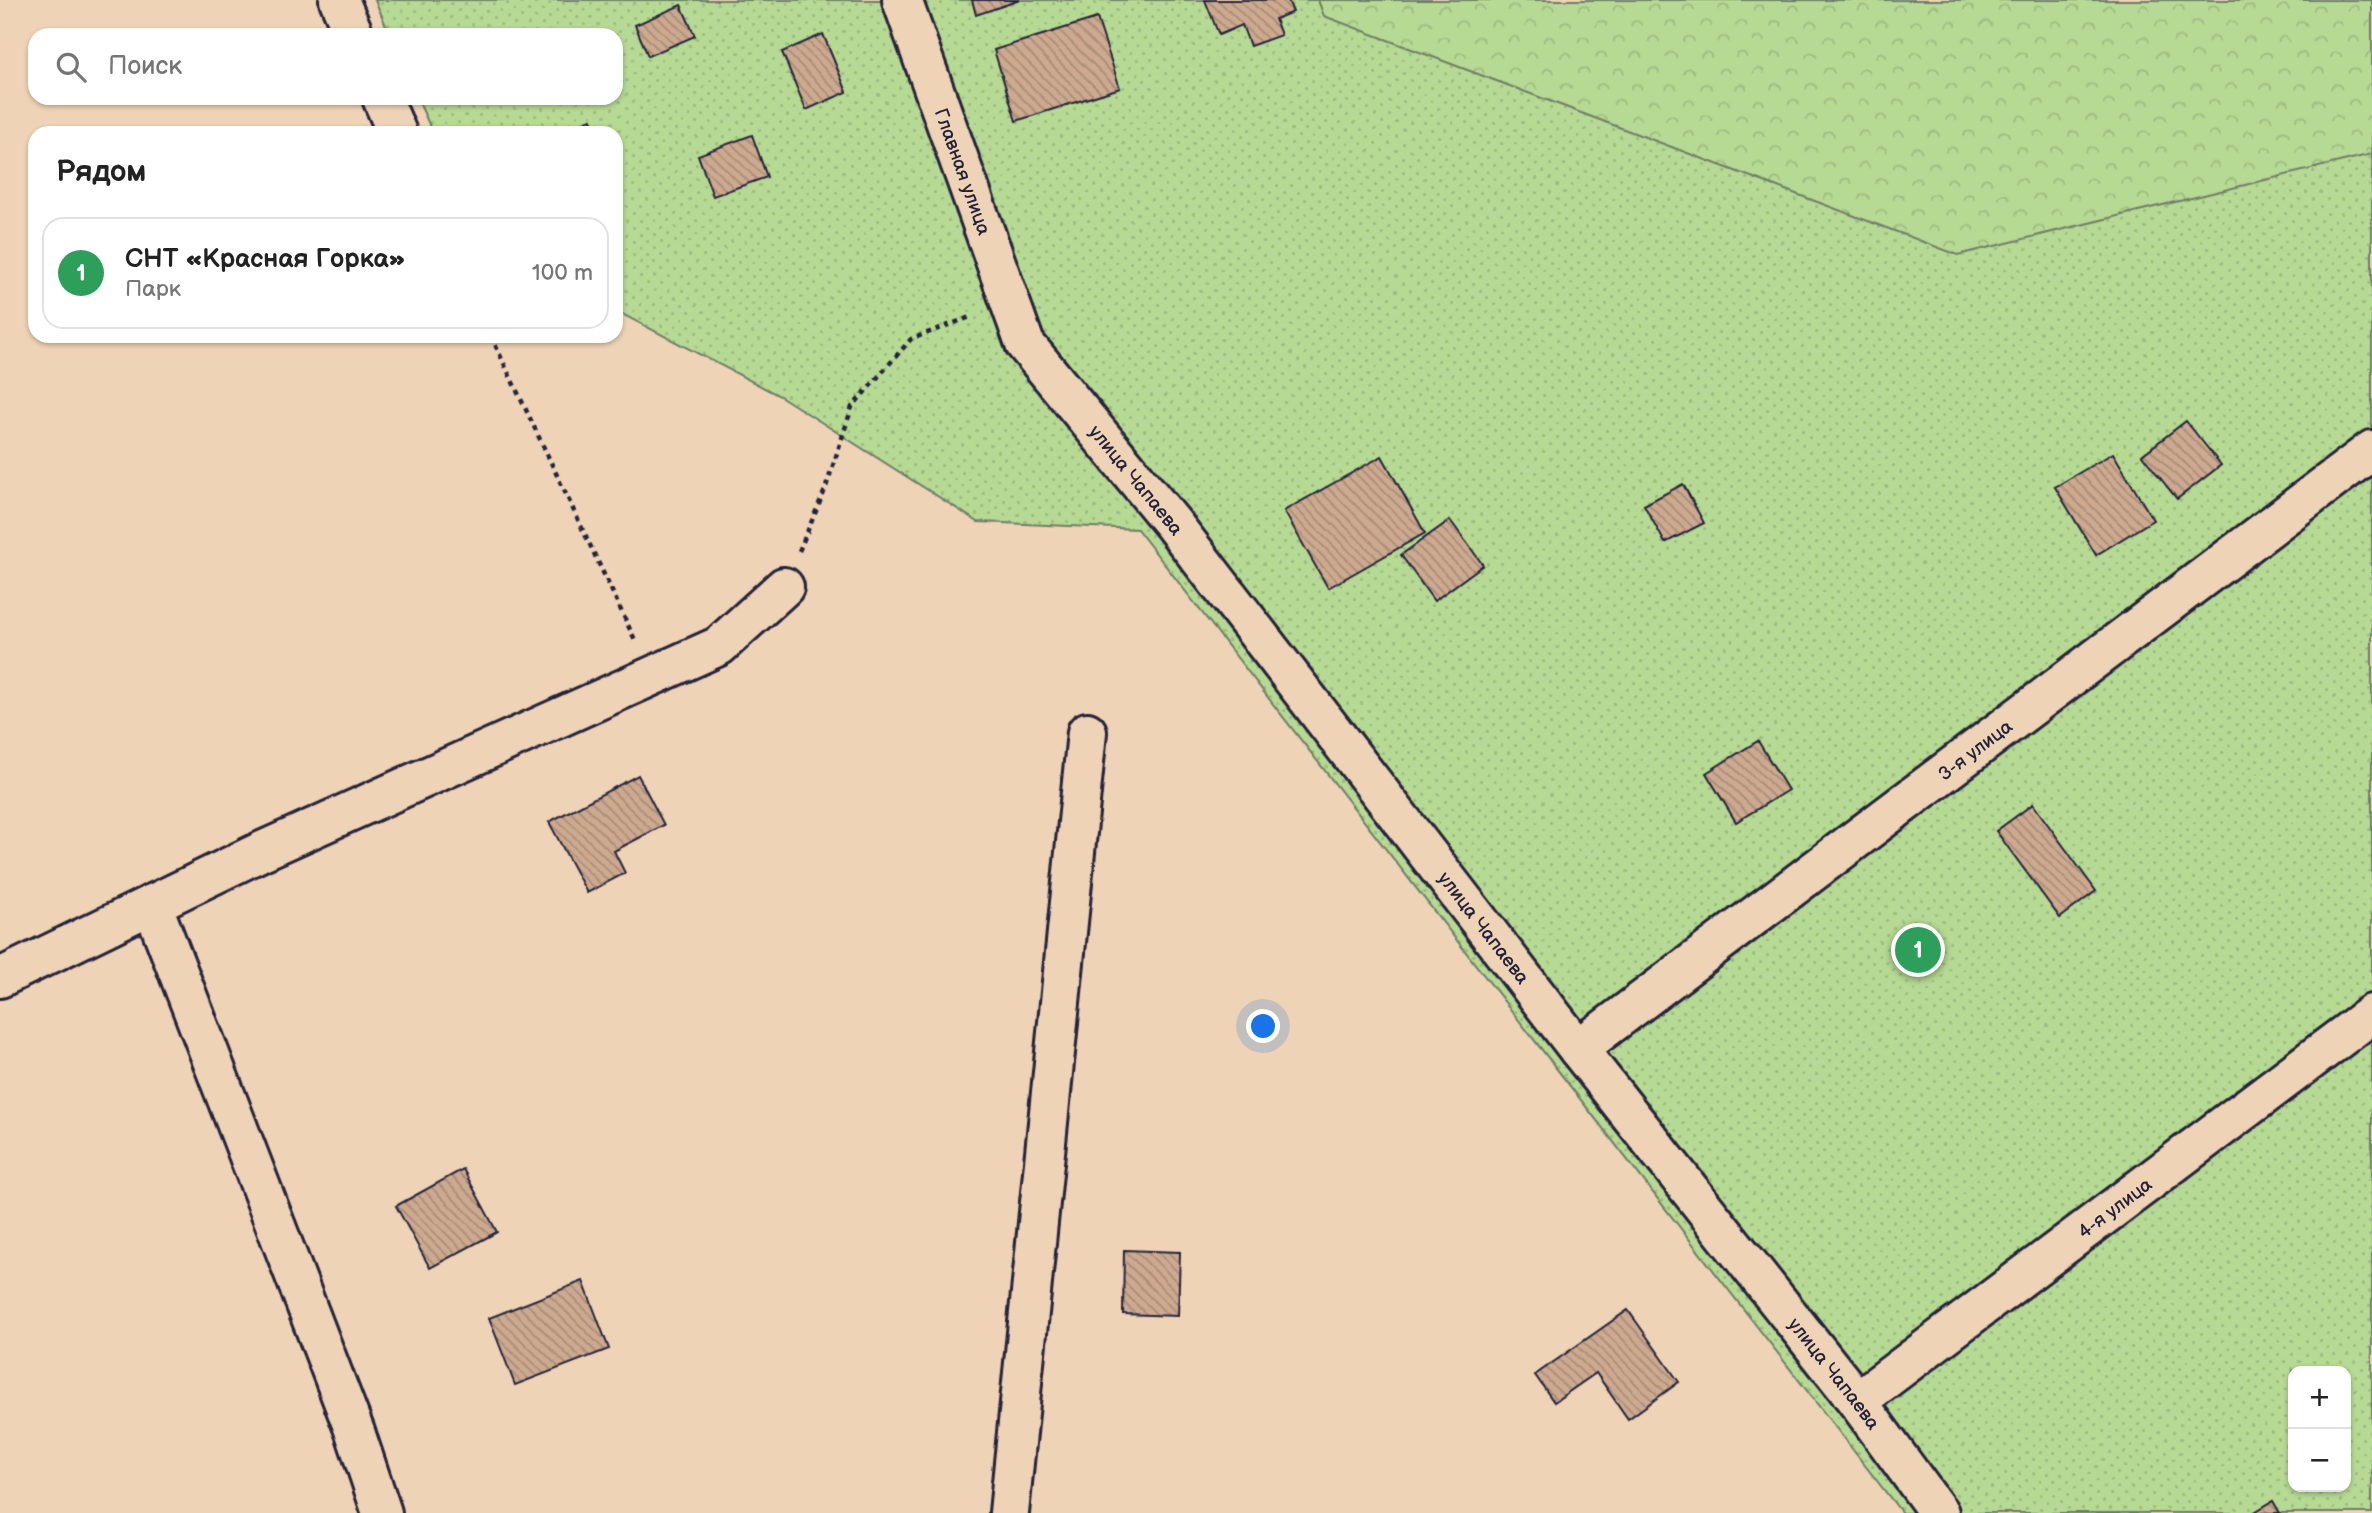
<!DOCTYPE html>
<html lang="ru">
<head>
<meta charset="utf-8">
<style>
	body { margin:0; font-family:"Balsamiq Sans",sans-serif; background:#f6f6f6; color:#222 }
	.controls { position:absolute; right:21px; bottom:21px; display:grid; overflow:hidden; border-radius:14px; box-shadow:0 2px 5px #0004 }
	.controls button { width:63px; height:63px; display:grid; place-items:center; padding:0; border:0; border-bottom:2px solid #e0e0e0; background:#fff; color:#222; font:35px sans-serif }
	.you { position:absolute; left:1264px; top:1027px; width:24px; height:24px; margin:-18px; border:5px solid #fff; border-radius:50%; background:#1a73e8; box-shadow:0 0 0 10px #1a73e833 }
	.badge { display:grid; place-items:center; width:46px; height:46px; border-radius:50%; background:#0b8043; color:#fff; font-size:23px; font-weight:700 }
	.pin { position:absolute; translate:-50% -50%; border:4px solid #fff; box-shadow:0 2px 7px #0006 }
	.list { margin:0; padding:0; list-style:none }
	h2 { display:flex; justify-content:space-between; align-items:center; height:91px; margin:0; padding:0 28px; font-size:30px }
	h2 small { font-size:23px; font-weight:400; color:#767676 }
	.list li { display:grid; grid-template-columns:46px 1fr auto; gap:21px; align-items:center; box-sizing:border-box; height:112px; margin:0 14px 14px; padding:0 14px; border:2px solid #e0e0e0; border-radius:21px }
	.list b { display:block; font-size:26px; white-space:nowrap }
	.list p { margin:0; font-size:23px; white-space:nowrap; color:#767676 }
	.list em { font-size:23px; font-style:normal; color:#767676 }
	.icon { flex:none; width:38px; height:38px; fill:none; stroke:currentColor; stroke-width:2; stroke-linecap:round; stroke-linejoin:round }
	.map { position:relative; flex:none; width:2372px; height:1513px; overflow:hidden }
	.search { position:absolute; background:#fff; box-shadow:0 2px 5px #0004; left:28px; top:28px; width:595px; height:77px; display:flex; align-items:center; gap:18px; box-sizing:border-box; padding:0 24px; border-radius:21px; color:#767676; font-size:26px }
	.panel { position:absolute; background:#fff; box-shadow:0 2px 5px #0004; left:28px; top:126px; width:595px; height:217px; border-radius:21px }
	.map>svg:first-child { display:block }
</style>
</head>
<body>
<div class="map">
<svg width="2372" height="1513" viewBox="0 0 2372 1513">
	<defs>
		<pattern id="green-dots" width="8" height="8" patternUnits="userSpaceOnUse" patternTransform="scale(1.75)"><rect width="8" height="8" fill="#b6d993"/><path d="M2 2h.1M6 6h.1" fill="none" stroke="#9cba80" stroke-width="1.8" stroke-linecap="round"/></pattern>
		<pattern id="forest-crowns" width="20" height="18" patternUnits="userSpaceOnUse" patternTransform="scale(1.75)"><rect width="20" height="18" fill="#b6d993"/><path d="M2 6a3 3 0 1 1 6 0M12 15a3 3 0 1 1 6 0" fill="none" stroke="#9cba80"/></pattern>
		<pattern id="building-back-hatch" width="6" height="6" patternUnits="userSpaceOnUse" patternTransform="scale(1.75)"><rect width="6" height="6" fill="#cdaa8f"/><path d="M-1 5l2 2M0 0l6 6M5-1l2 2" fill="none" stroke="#a68a76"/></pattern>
	</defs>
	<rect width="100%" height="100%" fill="#efd3b6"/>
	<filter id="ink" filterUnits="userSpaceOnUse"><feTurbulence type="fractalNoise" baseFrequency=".0143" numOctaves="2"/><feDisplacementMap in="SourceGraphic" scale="14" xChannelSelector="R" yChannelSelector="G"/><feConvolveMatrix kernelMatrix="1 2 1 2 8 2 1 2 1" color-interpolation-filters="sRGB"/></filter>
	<g filter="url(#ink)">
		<path fill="url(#green-dots)" stroke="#6c7e67" stroke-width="2" fill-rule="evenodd" d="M375,0H1318L1325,16L2372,154V1513H1902L1137,529L978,522L780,396L616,311V133H433L417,98H616V35H390ZM2293,1371H2346V1487H2293Z"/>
		<path fill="url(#forest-crowns)" stroke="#6c7e67" stroke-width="2" d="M1318,0H2372V154L1958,255L1324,16Z"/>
		<path fill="url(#building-back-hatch)" stroke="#22223b" stroke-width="2" d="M972,0H1020L976,15Z
			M1205,0H1288L1293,12L1275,19L1281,35L1250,46L1242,25L1219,35Z
			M681,5L695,36L648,56L635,25Z
			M1097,18L1120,88L1016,121L994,50Z
			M823,34L847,92L806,110L782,52Z
			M591,119L597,133H557Z
			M752,135L767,177L713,196L698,155Z
			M2186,421L2221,465L2177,499L2142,455Z
			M2113,453L2153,520L2096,555L2055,487Z
			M1382,456L1425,533L1328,588L1284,511Z
			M1683,484L1704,523L1665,543L1644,505Z
			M1450,520L1483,565L1434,601L1401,555Z
			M1758,741L1788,790L1736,822L1706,773Z
			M638,775L664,825L614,851L625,873L587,893L549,822Z
			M2033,804L2096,891L2060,918L1996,831Z
			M463,1169L497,1232L430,1268L396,1206Z
			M1124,1250L1180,1252L1178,1316L1123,1314Z
			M583,1281L609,1349L515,1385L489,1318Z
			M1628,1310L1679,1382L1628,1419L1596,1373L1554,1402L1535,1375Z
			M2273,1501L2280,1513H2253Z"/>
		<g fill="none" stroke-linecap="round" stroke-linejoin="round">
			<defs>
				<g id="minor">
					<path d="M339,0L354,35"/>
					<path id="s1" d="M902,0L1025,344L1173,524L1578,1049L1857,1401L1939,1513"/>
					<path d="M382,98L397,133"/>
					<path d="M152,904L355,1432L382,1513"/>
					<path d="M0,978L262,851L719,646L784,587"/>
					<path id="s2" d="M1578,1049L2372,450"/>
					<path id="s3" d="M1857,1401L2372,1014"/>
					<path d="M1009,1513L1087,732"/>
				</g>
			</defs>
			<use href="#minor" stroke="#22223b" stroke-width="44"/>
			<path stroke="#22223b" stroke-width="4.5" stroke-dasharray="5 5" stroke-linecap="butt" d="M491,336L635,640
				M799,551L825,490L852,407L911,339L973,316"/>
			<use href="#minor" stroke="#efd3b6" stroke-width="38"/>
		</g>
	</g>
	<g text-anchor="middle" stroke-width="7" stroke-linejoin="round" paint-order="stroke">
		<g font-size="19" fill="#22223b" stroke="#efd3b6">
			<text dy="7" stroke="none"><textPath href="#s1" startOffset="182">Главная улица</textPath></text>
			<text dy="7" stroke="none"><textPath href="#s1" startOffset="541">улица Чапаева</textPath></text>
			<text dy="7" stroke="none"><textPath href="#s2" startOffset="497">3-я улица</textPath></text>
			<text dy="7" stroke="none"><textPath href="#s1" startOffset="1108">улица Чапаева</textPath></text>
			<text dy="7" stroke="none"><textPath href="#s3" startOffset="322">4-я улица</textPath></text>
			<text dy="7" stroke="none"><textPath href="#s1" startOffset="1675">улица Чапаева</textPath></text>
		</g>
	</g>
</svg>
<div class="controls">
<button>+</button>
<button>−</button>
</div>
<div class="you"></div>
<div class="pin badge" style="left:1918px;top:950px;background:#2e9e5b">1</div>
<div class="search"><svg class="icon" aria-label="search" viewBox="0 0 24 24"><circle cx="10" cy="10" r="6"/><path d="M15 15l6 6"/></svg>Поиск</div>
<section class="panel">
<h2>Рядом<small></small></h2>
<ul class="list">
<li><span class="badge" style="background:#2e9e5b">1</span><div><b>СНТ «Красная Горка»</b><p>Парк</p></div><em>100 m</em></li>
</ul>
</section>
</div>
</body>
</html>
